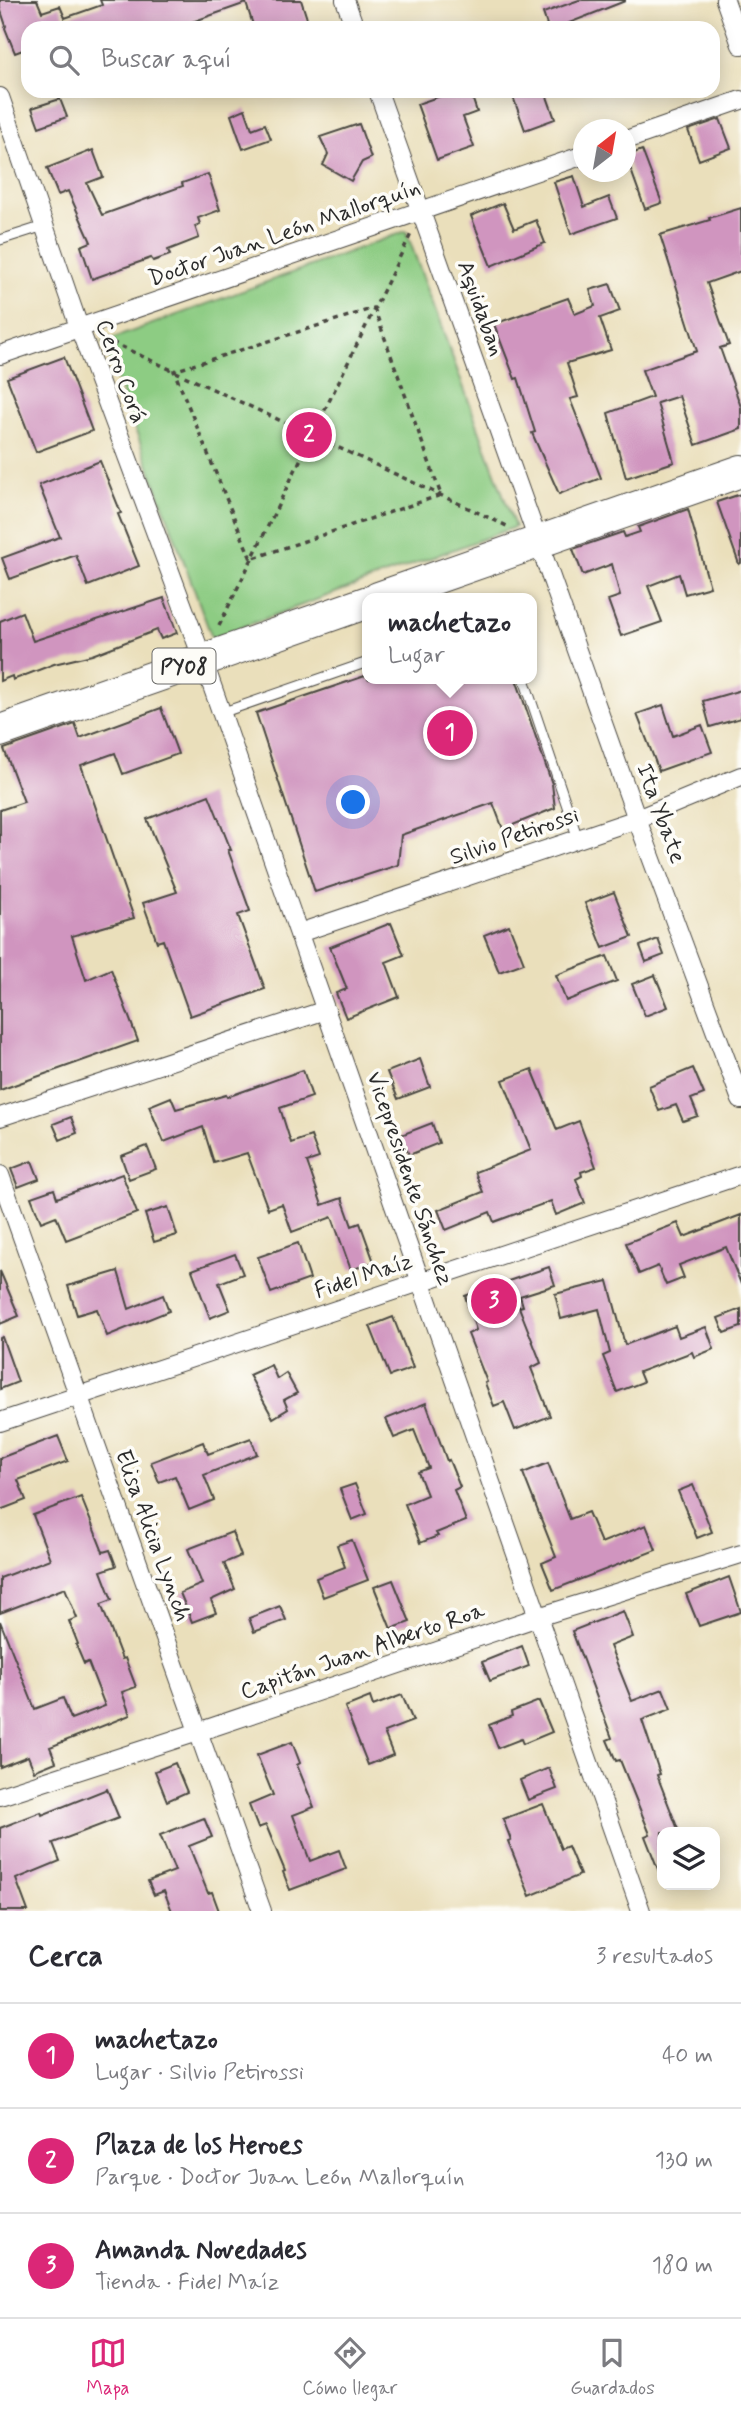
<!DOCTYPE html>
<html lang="es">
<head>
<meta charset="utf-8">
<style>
	body { margin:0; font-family:Mynerve,sans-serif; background:#f7f7f7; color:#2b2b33 }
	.controls { position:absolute; right:21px; bottom:21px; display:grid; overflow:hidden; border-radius:14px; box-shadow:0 4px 18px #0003 }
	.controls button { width:63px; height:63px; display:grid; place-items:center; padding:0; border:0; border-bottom:2px solid #e1e1e2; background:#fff; color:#2b2b33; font:35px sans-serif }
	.compass { position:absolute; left:573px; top:119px; width:63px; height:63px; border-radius:50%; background:#fff; box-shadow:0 4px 18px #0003; rotate:31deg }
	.you { position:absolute; left:354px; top:803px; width:24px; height:24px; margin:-18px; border:5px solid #fff; border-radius:50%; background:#1a73e8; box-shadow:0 0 0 10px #1a73e833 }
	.badge { display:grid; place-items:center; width:46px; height:46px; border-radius:50%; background:#db2777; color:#fff; font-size:23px; font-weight:700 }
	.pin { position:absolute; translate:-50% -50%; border:4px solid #fff; box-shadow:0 2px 7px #0006 }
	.popup { position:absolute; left:362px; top:593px; width:175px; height:91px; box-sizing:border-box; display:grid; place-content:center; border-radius:14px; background:#fff; filter:drop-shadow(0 2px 5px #0005); font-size:23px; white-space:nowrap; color:#7c7c81 }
	.popup b { font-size:26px; color:#2b2b33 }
	.popup::after { content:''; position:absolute; left:50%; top:100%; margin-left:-14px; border:14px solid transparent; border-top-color:#fff }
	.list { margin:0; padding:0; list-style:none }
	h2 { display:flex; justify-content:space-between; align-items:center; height:91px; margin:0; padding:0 28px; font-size:30px }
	h2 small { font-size:23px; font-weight:400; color:#7c7c81 }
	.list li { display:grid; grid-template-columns:46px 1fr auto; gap:21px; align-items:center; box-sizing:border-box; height:105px; padding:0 28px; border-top:2px solid #e1e1e2 }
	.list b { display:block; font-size:26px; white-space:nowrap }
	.list p { margin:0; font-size:23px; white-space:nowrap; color:#7c7c81 }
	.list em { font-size:23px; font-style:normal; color:#7c7c81 }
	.icon { flex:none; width:38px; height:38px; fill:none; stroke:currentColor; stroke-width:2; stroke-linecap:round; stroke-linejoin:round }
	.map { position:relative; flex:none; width:741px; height:1911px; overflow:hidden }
	.search { position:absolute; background:#fff; box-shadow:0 4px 18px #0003; left:21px; right:21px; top:21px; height:77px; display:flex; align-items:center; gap:18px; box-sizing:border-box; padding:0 24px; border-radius:21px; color:#7c7c81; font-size:26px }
	.sheet { height:406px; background:#fff }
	nav { display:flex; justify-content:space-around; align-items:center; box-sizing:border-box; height:98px; border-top:2px solid #e1e1e2; background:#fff; font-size:19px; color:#7c7c81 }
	nav a { display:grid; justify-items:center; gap:4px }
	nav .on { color:#db2777 }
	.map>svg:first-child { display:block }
</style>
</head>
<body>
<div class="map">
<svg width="741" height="1911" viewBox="0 0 741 1911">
	<rect width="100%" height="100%" fill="#fdfcf7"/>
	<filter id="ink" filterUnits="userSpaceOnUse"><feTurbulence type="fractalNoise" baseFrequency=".0143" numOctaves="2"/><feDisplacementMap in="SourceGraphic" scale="14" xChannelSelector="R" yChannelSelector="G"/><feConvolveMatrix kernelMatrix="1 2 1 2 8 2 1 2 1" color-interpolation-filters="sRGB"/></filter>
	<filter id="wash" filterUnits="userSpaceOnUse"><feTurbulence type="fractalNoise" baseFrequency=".00686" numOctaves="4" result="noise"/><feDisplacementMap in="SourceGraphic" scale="28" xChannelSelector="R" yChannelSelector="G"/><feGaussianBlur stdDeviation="1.57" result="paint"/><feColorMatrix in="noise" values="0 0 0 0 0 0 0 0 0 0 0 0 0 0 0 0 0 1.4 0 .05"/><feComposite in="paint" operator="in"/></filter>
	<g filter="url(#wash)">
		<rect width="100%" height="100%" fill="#eadfbb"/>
		<path fill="#8dcc83" stroke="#5c7c57" stroke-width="2" d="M406,231L515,527L212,638L103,342Z"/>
		<g id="blocks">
			<path fill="#d095bf" d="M0,0H37L42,12L60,6L65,18L102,5L100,0H301L310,28H282L280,24L267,28H254L246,3L175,28H28V48L15,53L5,28L6,26L0,8Z
				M579,0H625V1L569,23L571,28H548L543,13Z
				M455,91H470L477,112L463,117L474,147L437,160L417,104Z
				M511,91H545L555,119L525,130Z
				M60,99L67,117L39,127L32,108Z
				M245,109L252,129L265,124L271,139L243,149L231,115Z
				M720,119L731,148L699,160L688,130Z
				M359,124L371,158L362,162L351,181L323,165L328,154L320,137Z
				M93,150L103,177L87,183L102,215L183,186L182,183L208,174L220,210L198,218L200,224L195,226L199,238L168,250L170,255L153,261L151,258L92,279L81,246L91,242L68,191L58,195L47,168Z
				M642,150L662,203L645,209L626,156Z
				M574,176L584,207L609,197L617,218L571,234L554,182Z
				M503,203L514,229L536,220L545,243L491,266L471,216Z
				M741,208V271L707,283L729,345L720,348L741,407V429L696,445L679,396L657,403L674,462L626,478L608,413L652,397L642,370L697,351L660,235L710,220L709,218Z
				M610,284L620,311L600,318L611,350L567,363L578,397L570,399L601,478L559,494L532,433L535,432L518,378L515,379L494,324L568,298L575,314L595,306L590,290Z
				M64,357L92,431L36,452L7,378Z
				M100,461L121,513L118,514L139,566L88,586L76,555L10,579L2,558L60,537L39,485Z
				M741,494V563L739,564L717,502Z
				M688,509L710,587L685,594L679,574L648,586L662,622L621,636L608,600L620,596L612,564L583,575L573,549L623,532L625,537L640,532L638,527Z
				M164,598L177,633L161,639L157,630L92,655L54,664L13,680L12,676L0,681V621L22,612L33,641Z
				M368,675V679H516L552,784L555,808L503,829L493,803L401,835L398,865L315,892L256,713Z
				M741,690V718L710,727L703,701Z
				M663,705L673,736L702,725L712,752L659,771L637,714Z
				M161,708L178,754L123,774L115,753L81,765L134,918L72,936L86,980L111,969L138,1041L0,1090V810L24,802L4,749L75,724L80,738Z
				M209,795L231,850H228L250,911L238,915L265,989L190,1016L163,940L157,942L143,903L177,892L147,819Z
				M614,892L632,937L603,948L585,903Z
				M391,923L404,955L386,962L399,997L346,1018L336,993L347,989L330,947Z
				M509,925L524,963L499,972L484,935Z
				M658,939L664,955L646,962L640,946Z
				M607,956L617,981L566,1001L556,975Z
				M655,975L668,1007L645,1016L632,984Z
				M420,1059L430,1087L398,1099L387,1072Z
				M693,1068L704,1094L691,1099L698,1116L683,1121L676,1105L659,1111L649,1086Z
				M532,1069L557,1130L579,1121L596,1167L581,1172L582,1176L576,1179L585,1203L556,1215L551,1201L494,1222L490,1212L446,1230L438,1210L483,1192L475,1172L531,1150L503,1080Z
				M303,1070L312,1097L280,1108L291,1143L311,1136L319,1158L307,1162L322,1205L342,1198L352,1226L360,1223L374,1262L351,1270L332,1217L292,1232L282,1204L268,1209L247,1153L214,1163L203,1127L164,1142L149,1106L171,1097L176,1109L226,1095L227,1097Z
				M71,1117L77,1133L60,1140L53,1124Z
				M432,1123L439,1143L409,1155L401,1135Z
				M147,1146L156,1169L129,1179L121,1156Z
				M32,1161L39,1179L18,1187L11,1169Z
				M122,1174L137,1213L66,1240L56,1216L41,1222L31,1197L54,1189L57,1198Z
				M168,1207L177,1235L154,1242L145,1214Z
				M741,1215V1284L726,1247L679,1265L684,1278L666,1285L658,1266L639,1274L626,1243L678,1223L684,1237Z
				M298,1243L310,1279L271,1293L258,1257Z
				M235,1254L243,1274L219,1283L230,1310L210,1318L192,1270Z
				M549,1267L555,1285L520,1296L523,1306L519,1307L541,1363L531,1368L550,1416L515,1430L504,1402L494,1406L485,1383L487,1382L468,1334L476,1330L465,1296Z
				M0,1271L19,1316L0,1324Z
				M118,1271L129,1309L163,1295L169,1311L107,1336L97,1309L77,1315L68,1286Z
				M608,1281L625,1345L675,1326L679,1337L706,1327L714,1349L694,1357L692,1352L639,1372L643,1382L617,1392L603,1356L610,1353L599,1309L561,1319L555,1294Z
				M741,1309V1327L724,1333L718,1318Z
				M393,1317L413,1368L390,1376L370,1326Z
				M2,1337L18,1382L0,1389V1338Z
				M271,1365L277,1379L286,1373L297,1393L284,1400L288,1409L273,1418L249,1375Z
				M426,1403L447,1461L449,1460L460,1487L454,1490L466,1521L436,1533L438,1536L420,1543L405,1504L427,1495L418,1472L429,1468L414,1430L394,1438L386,1419Z
				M58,1436L68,1461L18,1480L26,1500L0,1510V1458Z
				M251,1438L257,1454L204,1475L214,1500L189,1510L175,1476L159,1482L151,1462L203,1442L208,1454Z
				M548,1463L570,1519L588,1512L601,1543L646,1525L656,1550L553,1590L542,1563L556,1557L523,1473Z
				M355,1484L367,1514L352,1520L340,1489Z
				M693,1485L712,1532L697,1538L678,1491Z
				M81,1497L103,1552L110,1550L116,1566L101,1571L112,1600L101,1604L122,1659L125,1658L136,1687L122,1692L130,1715L50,1747L56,1762L34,1771L28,1756L0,1767V1621L35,1709L63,1698L71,1719L105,1706L88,1662L84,1664L76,1645L78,1644L69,1621L77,1618L65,1588L0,1613V1578L50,1559L33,1515Z
				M232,1532L241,1556L224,1563L235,1589L211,1600L216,1613L192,1622L180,1593L202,1584L188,1549Z
				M352,1540L368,1580L323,1597L316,1578L345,1567L337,1545Z
				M729,1577L741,1612L699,1626L686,1594Z
				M393,1580L410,1622L391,1629L374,1587Z
				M280,1606L286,1620L254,1632L249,1618Z
				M623,1611L633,1637L610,1646L632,1701L663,1689L671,1709L642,1720L660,1774L657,1775L679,1832H662L661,1877L645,1836L650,1834L620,1760L616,1761L607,1740L612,1738L572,1631Z
				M522,1646L529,1666L490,1681L482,1662Z
				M402,1695L413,1721L384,1732L393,1755L368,1765L345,1707L370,1697L373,1706Z
				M539,1701L552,1732L523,1744L521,1739L498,1748L489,1725L512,1716L511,1712Z
				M292,1742L300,1763L297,1765L314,1807L293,1815L310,1861L339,1850L346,1869L290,1890L283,1872L285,1871L266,1825L258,1828L249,1805L273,1795L257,1755Z
				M175,1763L187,1792L167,1801L155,1771Z
				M549,1768L557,1789L528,1800L520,1780Z
				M107,1789L119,1818L53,1843L60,1861L16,1879L28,1911H0V1828L41,1812L42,1815Z
				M543,1804L561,1849L568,1846L580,1875L530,1896L508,1841L511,1840L503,1819Z
				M204,1818L212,1837L189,1846L208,1893L212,1892L219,1911H172L164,1891L154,1895L148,1881L175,1871L160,1835Z"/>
		</g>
	</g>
	<g filter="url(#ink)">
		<use href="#blocks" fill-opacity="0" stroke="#484641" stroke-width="2"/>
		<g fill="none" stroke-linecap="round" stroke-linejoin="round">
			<defs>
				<path id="lane" d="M0,240L44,226
					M524,679L578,839
					M221,713L368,662"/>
				<path id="street" d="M345,0L355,28
					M725,0L741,45
					M378,91L637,819L741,1100
					M0,97L79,327L203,660L641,1911
					M626,140L741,100
					M0,355L584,155
					M299,933L637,819L741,776
					M0,1117L326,1010
					M0,1175L262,1911
					M0,1422L741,1175
					M0,1796L198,1732L538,1617L741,1554"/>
				<path id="highway" d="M378,598L741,471
					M0,731L368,602"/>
			</defs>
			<use href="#lane" stroke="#484641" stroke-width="11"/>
			<use href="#street" stroke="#484641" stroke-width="20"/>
			<use href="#highway" stroke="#484641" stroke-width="34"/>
			<path stroke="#484641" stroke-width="3.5" stroke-dasharray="5 5" stroke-linecap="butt" d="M374,308L441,495L251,559L174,371Z
				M103,338L509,527
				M219,626L411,234"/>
			<use href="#lane" stroke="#fff" stroke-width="9"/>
			<use href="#street" stroke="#fff" stroke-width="18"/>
			<use href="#highway" stroke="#fff" stroke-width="32"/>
		</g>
	</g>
	<g text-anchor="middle" stroke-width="7" stroke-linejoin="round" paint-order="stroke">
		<rect fill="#fdfcf7" stroke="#6a6a68" stroke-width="2" x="152.5" y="648.5" width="63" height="35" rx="5"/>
		<g font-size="21" font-weight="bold" fill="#2b2b2b">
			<text x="184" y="673">PY08</text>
		</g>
		<g font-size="23" fill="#2b2b2b" stroke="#fdfcf7">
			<text transform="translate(284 232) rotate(-19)" y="8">Doctor Juan León Mallorquín</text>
			<text transform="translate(482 308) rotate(70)" y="8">Aquidaban</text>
			<text transform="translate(122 371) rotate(70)" y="8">Cerro Corá</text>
			<text transform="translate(662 813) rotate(70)" y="8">Ita Ybate</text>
			<text transform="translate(514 835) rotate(-19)" y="8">Silvio Petirossi</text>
			<text transform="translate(411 1178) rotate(71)" y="8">Vicepresidente Sánchez</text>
			<text transform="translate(363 1275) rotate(-18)" y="8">Fidel Maíz</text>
			<text transform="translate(154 1535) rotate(70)" y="8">Elisa Alicia Lynch</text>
			<text transform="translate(362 1650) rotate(-19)" y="8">Capitán Juan Alberto Roa</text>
		</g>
	</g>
</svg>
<div class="controls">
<button><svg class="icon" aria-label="layers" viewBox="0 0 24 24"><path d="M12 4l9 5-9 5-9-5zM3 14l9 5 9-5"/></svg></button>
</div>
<svg class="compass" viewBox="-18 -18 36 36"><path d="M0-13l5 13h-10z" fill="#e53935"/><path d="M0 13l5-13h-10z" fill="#7c7c81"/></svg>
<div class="you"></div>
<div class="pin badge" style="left:450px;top:733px">1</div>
<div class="popup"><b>machetazo</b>Lugar</div>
<div class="pin badge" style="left:309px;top:435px">2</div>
<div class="pin badge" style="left:494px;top:1301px">3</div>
<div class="search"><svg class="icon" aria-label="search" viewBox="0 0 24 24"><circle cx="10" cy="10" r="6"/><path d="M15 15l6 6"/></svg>Buscar aquí</div>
</div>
<section class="sheet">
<h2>Cerca<small>3 resultados</small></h2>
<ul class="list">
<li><span class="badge">1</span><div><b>machetazo</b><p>Lugar · Silvio Petirossi</p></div><em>40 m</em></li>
<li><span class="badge">2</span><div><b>Plaza de los Heroes</b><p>Parque · Doctor Juan León Mallorquín</p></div><em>130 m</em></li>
<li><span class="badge">3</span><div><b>Amanda Novedades</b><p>Tienda · Fidel Maíz</p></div><em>180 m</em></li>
</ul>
</section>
<nav>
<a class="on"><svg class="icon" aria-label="map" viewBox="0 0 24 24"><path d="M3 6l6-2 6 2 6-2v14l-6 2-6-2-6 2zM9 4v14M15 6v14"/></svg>Mapa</a>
<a><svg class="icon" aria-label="directions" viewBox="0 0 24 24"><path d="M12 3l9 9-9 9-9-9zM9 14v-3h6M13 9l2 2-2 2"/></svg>Cómo llegar</a>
<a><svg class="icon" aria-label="saved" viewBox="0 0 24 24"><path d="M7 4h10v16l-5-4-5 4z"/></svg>Guardados</a>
</nav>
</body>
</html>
